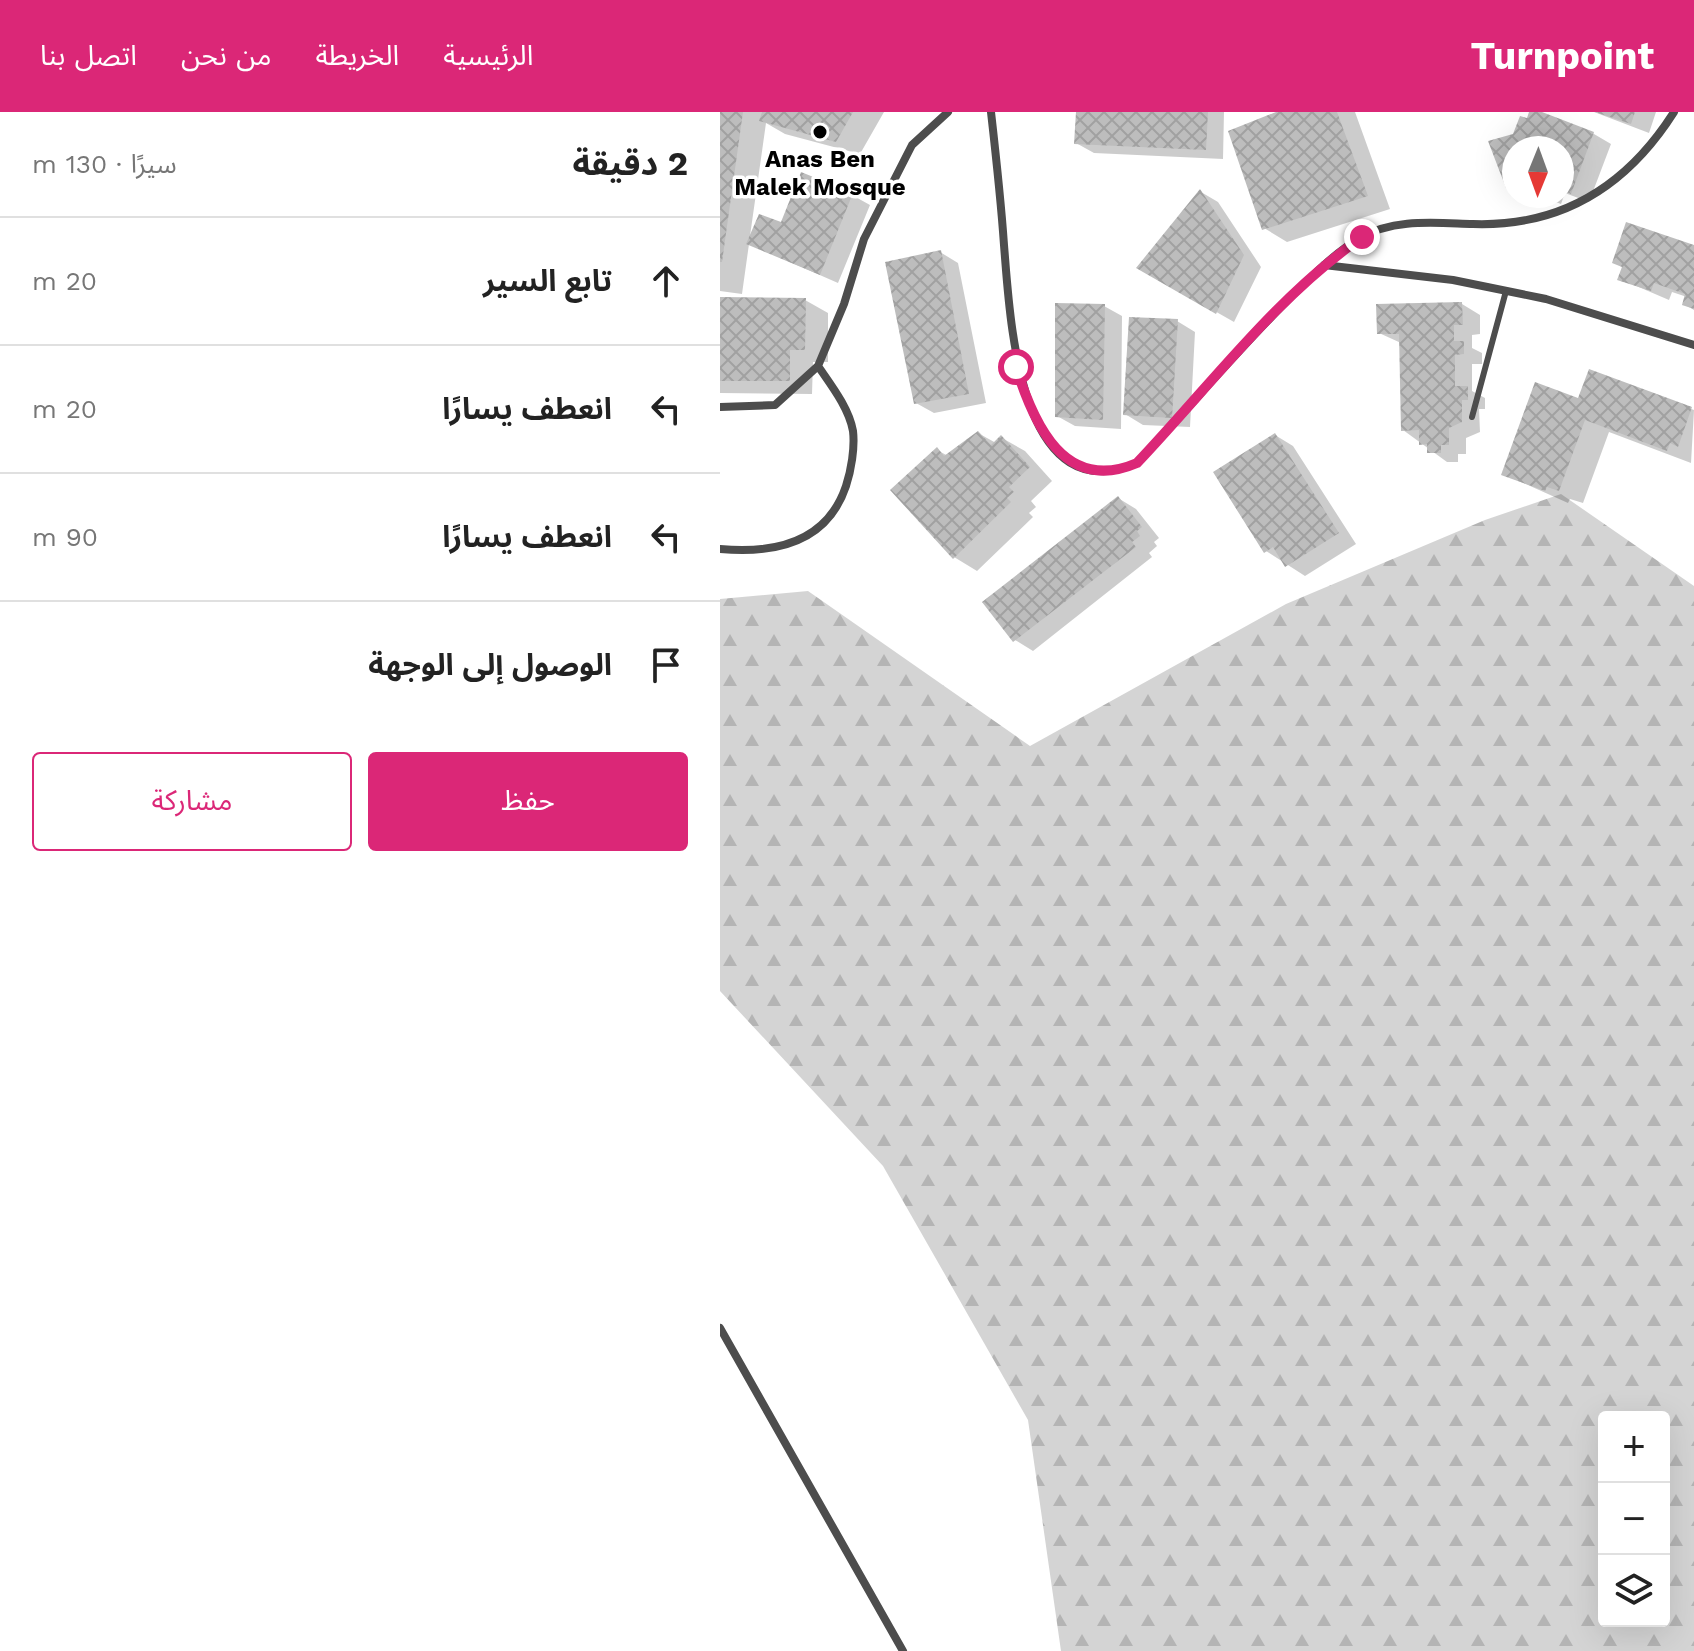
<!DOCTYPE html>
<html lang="ar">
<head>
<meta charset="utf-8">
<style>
	body { margin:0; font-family:"Work Sans","Noto Sans Arabic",sans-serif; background:#f2f2f2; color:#222; direction:rtl }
	.controls { position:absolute; right:24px; bottom:24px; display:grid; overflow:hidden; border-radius:8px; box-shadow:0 8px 32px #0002 }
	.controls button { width:72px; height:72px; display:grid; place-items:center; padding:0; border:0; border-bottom:2px solid #e0e0e0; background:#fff; color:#222; font:40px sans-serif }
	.compass { position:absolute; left:782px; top:24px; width:72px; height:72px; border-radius:50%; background:#fff; box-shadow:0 8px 32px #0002; rotate:181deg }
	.stop { position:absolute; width:24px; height:24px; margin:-18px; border:6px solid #db2777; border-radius:50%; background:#fff }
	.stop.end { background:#db2777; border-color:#fff; box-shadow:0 2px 8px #0008 }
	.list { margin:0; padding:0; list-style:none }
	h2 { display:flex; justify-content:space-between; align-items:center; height:104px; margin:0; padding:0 32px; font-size:34px }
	h2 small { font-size:26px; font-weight:400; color:#767676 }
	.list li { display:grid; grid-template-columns:52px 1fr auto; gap:24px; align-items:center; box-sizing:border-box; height:128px; padding:0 32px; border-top:2px solid #e0e0e0 }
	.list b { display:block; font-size:30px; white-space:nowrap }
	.list em { font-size:26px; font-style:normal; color:#767676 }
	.actions { display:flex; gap:16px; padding:24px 32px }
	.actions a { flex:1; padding:18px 0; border:2px solid #db2777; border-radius:8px; text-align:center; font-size:28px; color:#db2777 }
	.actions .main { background:#db2777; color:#fff }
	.icon { flex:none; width:44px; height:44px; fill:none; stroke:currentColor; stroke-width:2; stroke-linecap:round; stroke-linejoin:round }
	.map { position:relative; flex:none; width:974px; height:1539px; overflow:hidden; direction:ltr }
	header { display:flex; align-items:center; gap:48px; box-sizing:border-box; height:112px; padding:0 40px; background:#db2777; color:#fff }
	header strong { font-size:38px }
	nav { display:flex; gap:44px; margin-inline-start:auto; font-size:28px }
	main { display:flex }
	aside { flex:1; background:#fff }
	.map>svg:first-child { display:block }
</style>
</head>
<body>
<header>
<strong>Turnpoint</strong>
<nav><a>الرئيسية</a><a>الخريطة</a><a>من نحن</a><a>اتصل بنا</a></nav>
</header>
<main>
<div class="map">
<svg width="974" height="1539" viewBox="0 0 974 1539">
	<defs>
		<pattern id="forest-firs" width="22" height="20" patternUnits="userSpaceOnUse" patternTransform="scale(2)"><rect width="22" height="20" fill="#d4d4d4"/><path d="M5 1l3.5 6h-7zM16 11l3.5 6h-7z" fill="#b4b4b4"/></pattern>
		<pattern id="building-cross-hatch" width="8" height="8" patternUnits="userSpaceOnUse" patternTransform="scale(2)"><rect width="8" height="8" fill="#bdbdbd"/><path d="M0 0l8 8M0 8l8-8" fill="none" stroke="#a1a1a1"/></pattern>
	</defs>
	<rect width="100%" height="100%" fill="#fff"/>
	<path fill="url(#forest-firs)" fill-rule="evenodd" d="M841,382L974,474V1539H341L308,1308L163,1054L0,879V487L88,479L310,634L566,492L765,408ZM884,1305H944V1509H884Z"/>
	<path fill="#0003" d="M0,0H164L140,42L65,22L46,11L30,124L132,83L150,93L118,171L29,132L22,182L0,179Z
		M378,0H504L503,47L374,41L356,31Z
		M562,0H635L670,97L567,130L544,116Z
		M812,0L874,22L891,32L869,90L845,81L841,92L819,84H842V36H794V78L787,75L794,24Z
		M874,0H936L929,21Z
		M481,80L498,90L541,155L514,210L419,156Z
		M974,135V198L964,192L967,185L952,180L949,188L900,167L904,156Z
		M220,140L238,151L266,291L214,301L196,291Z
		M0,187L85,188L108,201V250H93L92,282L0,281Z
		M742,192L760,203V222L752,223V236L762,241V252H752V279L765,286V297H759L760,320L746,326V342H738V350H727L683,318L681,231L659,221Z
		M384,194L402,204L401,317L355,314L337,304Z
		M457,209L475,220L470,315L423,313L405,302Z
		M870,259L974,298L971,351L889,320L863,391L850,387L848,391L783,362L859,289Z
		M258,321L276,331L282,326L305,339L332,369L311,389L316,395L309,401L313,405L257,459L234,445L217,338L228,344Z
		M555,323L573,334L636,432L585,464L546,439Z
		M398,386L416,397L439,426L434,430L437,434L429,441L432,445L313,539L295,528Z"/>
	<path fill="url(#building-cross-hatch)" d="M0,0H23L2,150H0Z
		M42,0H133L116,30L39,9Z
		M356,0H488L486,38L354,32Z
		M556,0H617L648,84L542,118L508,19Z
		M809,0H822L874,20L851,82L842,78V36H794V73L786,76L768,29L793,22L800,4L807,6Z
		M875,0H915L911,12Z
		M81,60L133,81L100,163L26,132L39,102L61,110Z
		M480,77L524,143L496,202L416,156Z
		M906,110L974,133V197L962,193L965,182L934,171L931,179L897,168L902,155L892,151Z
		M221,138L249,282L194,292L165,150Z
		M0,185L86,186L85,238H70V269H0Z
		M742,190L743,213H734V229H744V242L735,243V274H748V288H742V310L729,316V333H721V341H707V332L699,333V318L681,319L679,222H657L656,192Z
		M335,191L385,192L383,308L335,305Z
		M409,205L458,207L452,306L403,303Z
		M869,257L972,295L958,335L950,331L947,339L865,308L839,379L827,375L825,379L781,363L815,270L858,286Z
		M258,319L271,333L281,323L310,355L289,375L294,380L287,386L291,390L233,447L170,378L217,335L224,344Z
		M555,321L619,421L565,455L553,435L544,441L493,360Z
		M398,384L422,415L417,419L420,424L412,430L416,435L293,530L262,490Z"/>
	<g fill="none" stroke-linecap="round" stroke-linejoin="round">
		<path stroke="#4d4d4d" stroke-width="6" d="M752,305L786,179"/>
		<path stroke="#4d4d4d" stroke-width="8" d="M271,0C276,44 281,89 284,133C290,205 298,402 417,351C466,299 512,245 562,194C586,170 610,144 640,126C674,106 715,111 753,112C842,115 907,74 954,0
			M604,153L733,168L826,187L974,233
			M0,295L55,293L98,254L124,192L144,127L192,33L228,0
			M0,437C55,442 107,431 126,374C131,359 135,336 133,319C129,296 111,273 98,254
			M0,1216L183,1539"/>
	</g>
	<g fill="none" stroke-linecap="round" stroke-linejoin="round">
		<path stroke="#db2777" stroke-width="10" d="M296,255C314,313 345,382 417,351C490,274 555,186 642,125"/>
	</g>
	<circle fill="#000" stroke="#fff" stroke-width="3" cx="100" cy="20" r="8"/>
	<g text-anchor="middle" stroke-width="7" stroke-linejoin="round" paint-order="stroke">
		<g font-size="24" font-weight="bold" fill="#000" stroke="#fff">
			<text x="100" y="55">Anas Ben<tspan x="100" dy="28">Malek Mosque</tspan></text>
		</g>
	</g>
</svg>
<div class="controls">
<button>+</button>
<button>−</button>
<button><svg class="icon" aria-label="layers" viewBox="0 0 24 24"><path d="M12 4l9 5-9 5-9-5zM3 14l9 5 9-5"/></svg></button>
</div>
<svg class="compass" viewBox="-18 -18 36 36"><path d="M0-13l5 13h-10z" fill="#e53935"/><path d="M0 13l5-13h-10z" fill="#767676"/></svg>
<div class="stop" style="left:296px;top:255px"></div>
<div class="stop end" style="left:642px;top:125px"></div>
</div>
<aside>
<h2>2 دقيقة<small>سيرًا · 130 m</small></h2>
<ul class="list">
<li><svg class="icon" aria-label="ahead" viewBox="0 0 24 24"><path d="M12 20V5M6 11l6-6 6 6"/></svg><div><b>تابع السير</b></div><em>20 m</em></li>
<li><svg class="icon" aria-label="left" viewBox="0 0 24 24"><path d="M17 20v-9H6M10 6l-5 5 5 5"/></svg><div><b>انعطف يسارًا</b></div><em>20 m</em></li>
<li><svg class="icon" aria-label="left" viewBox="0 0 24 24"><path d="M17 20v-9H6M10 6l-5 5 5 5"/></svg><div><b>انعطف يسارًا</b></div><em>90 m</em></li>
<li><svg class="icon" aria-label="arrive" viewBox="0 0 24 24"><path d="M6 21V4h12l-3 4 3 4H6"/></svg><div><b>الوصول إلى الوجهة</b></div></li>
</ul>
<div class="actions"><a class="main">حفظ</a><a>مشاركة</a></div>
</aside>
</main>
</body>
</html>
